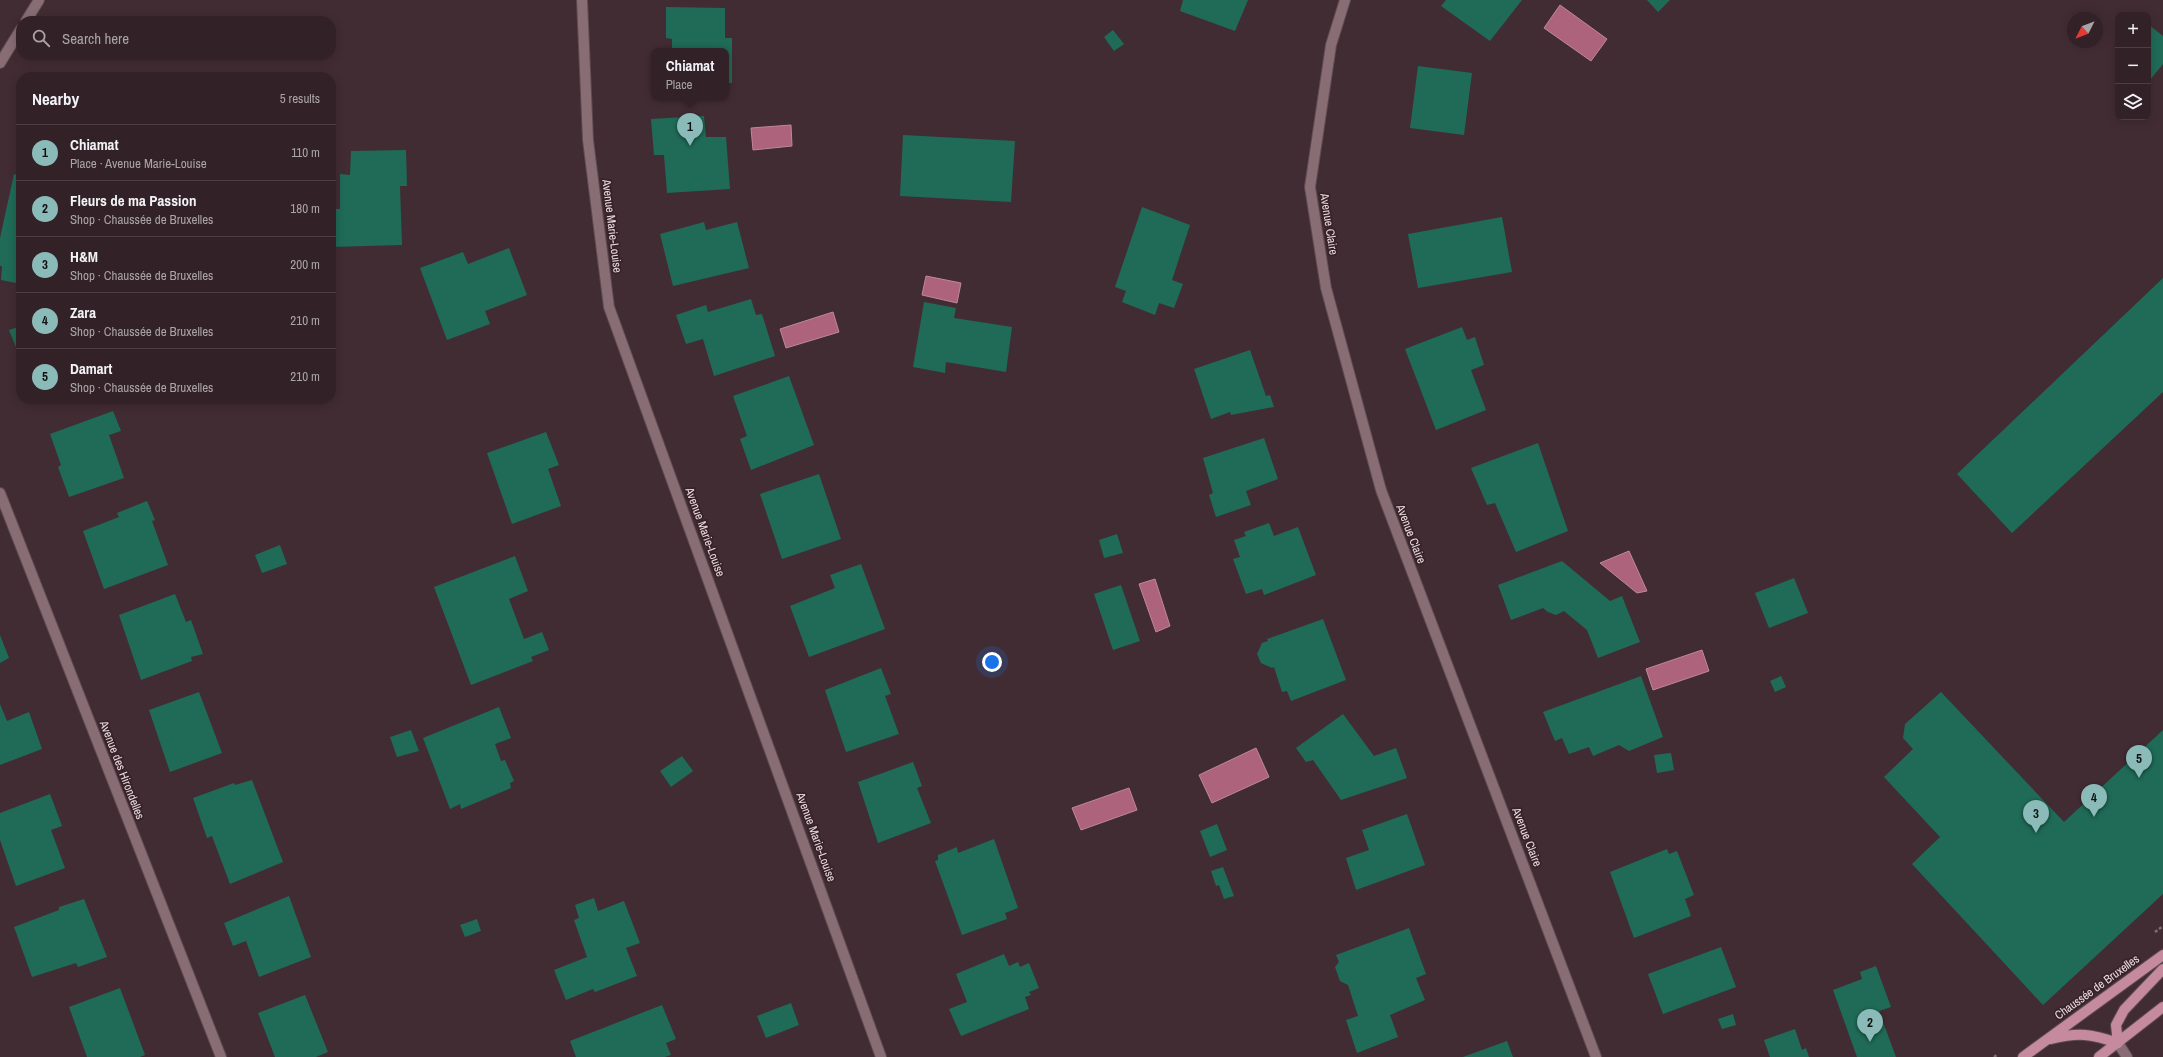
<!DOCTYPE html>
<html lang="en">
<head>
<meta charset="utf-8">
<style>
	body { margin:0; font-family:"Archivo Narrow",sans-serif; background:#3a292e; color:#f1f3f6 }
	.controls { position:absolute; right:12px; top:12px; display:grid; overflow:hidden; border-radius:8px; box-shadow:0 2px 10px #0003 }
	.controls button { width:36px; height:36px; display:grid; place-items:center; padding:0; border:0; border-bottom:1px solid #4d3e43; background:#322126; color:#f1f3f6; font:20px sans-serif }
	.compass { position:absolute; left:2067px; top:12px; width:36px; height:36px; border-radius:50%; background:#322126; box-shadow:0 2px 10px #0003; rotate:228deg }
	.you { position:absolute; left:992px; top:662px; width:14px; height:14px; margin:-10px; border:3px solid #fff; border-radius:50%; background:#1a73e8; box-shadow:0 0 0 6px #1a73e833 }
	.badge { display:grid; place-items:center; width:26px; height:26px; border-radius:50%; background:#8bbbb9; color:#111; font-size:13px; font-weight:700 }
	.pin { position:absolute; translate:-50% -33px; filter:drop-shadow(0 1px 2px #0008) }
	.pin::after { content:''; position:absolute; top:21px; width:14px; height:12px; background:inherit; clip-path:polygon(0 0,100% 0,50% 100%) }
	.popup { position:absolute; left:651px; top:48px; width:78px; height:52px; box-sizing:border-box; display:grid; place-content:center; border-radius:8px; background:#322126; filter:drop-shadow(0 1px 3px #0005); font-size:13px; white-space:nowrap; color:#a8a3a7 }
	.popup b { font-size:15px; color:#f1f3f6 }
	.popup::after { content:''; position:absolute; left:50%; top:100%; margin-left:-8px; border:8px solid transparent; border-top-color:#322126 }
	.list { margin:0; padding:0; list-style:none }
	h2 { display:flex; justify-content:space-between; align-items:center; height:52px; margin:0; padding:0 16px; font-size:17px }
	h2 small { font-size:13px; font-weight:400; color:#a8a3a7 }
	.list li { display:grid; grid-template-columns:26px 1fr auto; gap:12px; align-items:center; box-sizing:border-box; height:56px; padding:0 16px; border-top:1px solid #4d3e43 }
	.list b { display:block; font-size:15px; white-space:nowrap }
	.list p { margin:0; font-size:13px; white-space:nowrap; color:#a8a3a7 }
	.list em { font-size:13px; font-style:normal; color:#a8a3a7 }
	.icon { flex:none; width:22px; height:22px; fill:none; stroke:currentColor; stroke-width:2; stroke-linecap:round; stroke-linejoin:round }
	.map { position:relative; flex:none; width:2163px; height:1057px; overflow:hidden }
	.search { position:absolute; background:#322126; box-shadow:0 2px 10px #0003; left:16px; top:16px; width:320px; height:44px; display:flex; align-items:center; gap:10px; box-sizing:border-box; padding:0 14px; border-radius:16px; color:#a8a3a7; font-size:15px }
	.panel { position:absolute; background:#322126; box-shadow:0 2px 10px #0003; left:16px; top:72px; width:320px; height:332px; border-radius:16px }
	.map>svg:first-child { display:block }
</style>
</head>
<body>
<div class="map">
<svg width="2163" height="1057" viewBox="0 0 2163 1057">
	<rect width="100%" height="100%" fill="#422c33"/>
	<path fill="#ad637c" stroke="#bf8799" d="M1560,5L1607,39L1591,61L1544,28Z
		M791,125L792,146L753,150L751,128Z
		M926,276L961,283L957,303L922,295Z
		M833,312L839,332L786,348L780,329Z
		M1629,551L1647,591L1637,593L1600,563Z
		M1155,579L1170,626L1156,632L1139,584Z
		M1702,650L1709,671L1653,690L1646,669Z
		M1256,748L1269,777L1212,803L1199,775Z
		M1129,788L1137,810L1081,830L1072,808Z"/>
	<path fill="#1f6b57" d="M1183,0H1248L1235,31L1180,11Z
		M1446,0H1522L1490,41L1441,6Z
		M1647,0H1670L1658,12Z
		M666,7L725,8V38H732V83H726V51H672V39L666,38Z
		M2148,24L2163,36V64L2150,80L2148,79Z
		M1113,30L1124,44L1114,51L1104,37Z
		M1418,66L1472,73L1464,135L1410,128Z
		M704,116L706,137H726L730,189L667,193L664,155H654L651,119Z
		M903,135L1015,141L1011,202L900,196Z
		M406,150L407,186H400L402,245L331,247V209H340V174L350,175L351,151Z
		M14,174L21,176V284L1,280L2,266H0V238Z
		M1142,207L1190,225L1172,280L1183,284L1174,308L1159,303L1155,315L1122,302L1126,291L1115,287Z
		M1502,217L1512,272L1418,288L1408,234Z
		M704,222L706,230L737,222L749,268L673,286L660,234Z
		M509,248L527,295L485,311L490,324L447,340L420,268L463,252L468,264Z
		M2163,278V392L2012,533L1957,474Z
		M751,299L756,315L762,314L775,356L714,376L703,339L686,344L676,315L706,305L708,312Z
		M924,302L956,308L954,318L1012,327L1006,372L946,362L945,373L913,367Z
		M21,326V360L9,330Z
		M1462,327L1467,340L1475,337L1484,365L1471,370L1486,410L1436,430L1405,349Z
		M1250,350L1266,396L1270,395L1274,407L1231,415L1230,412L1211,419L1194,369Z
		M789,376L814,445L751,470L740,439L747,436L733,396Z
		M113,411L121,431L109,435L124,478L69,497L58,467L61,465L50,434Z
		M546,432L559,465L548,469L561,506L512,524L487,453Z
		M1264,438L1278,479L1246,491L1251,505L1216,517L1209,495L1213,493L1203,458Z
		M1538,443L1568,531L1516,552L1495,503L1487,505L1471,468Z
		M819,474L841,539L782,559L760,494Z
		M147,501L155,520L152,521L168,565L104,589L83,531L119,517L117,513Z
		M1269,523L1274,536L1298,527L1316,575L1264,595L1262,589L1246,594L1233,559L1240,557L1234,540L1246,536L1244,532Z
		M1117,534L1123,553L1104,558L1099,540Z
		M280,545L287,564L262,573L255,555Z
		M515,556L528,591L509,599L524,639L542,632L549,650L531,657L533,661L471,685L434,587Z
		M1562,561L1610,601L1622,596L1640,642L1598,658L1587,630L1564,611L1556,615L1548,612L1543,608L1511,620L1498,585Z
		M861,564L885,629L809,657L790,606L835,588L830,575Z
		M1794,578L1808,613L1769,628L1755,593Z
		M1121,585L1140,641L1113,650L1094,594Z
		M175,594L186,622L191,620L203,654L191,657L192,661L141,680L119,615Z
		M1323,619L1346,680L1291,701L1287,691L1282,692L1274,667L1272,668L1261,663L1257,654L1262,643L1268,641L1267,639Z
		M0,635L9,658L0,663Z
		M881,668L891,694L885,696L899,734L846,752L825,690Z
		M1641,676L1663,737L1629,751L1619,745L1593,756L1589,747L1569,754L1562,738L1555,741L1543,712Z
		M1781,676L1786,687L1775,692L1770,681Z
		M199,692L222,753L170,772L149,710Z
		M1941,692L2064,822L2163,730V894L2043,1005L1912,864L1940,837L1884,777L1913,749L1903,738L1905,724Z
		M0,704L7,721L29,712L42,749L0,765Z
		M499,707L511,738L495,744L501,761L505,760L514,781L510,783L511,788L461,809L460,804L450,809L423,738Z
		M1343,714L1374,756L1396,748L1407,778L1341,800L1313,760L1306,762L1296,748Z
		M411,730L419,751L397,757L390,737Z
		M1671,753L1674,770L1657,773L1654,755Z
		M682,756L693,771L671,787L660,771Z
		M913,762L922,786L917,788L931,823L878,843L858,782Z
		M252,780L283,862L230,884L212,836L207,838L193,798L234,783L235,785Z
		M50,794L62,826L51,830L65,868L16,886L0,840V813Z
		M1407,814L1425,865L1356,890L1346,858L1369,850L1362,830Z
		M1217,824L1227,850L1210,857L1200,831Z
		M994,839L1018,908L1005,913L1007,919L962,935L935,861L938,860V855L957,847L958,853Z
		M1667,849L1669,854L1677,851L1694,895L1685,899L1691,916L1634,938L1610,872Z
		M1223,867L1234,896L1224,899L1219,885L1216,886L1211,871Z
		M289,896L311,957L259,977L246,941L233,946L224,923Z
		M594,898L598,911L624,901L640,943L626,948L637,976L595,992L593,989L566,1000L554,970L587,957L574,920L579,918L575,905Z
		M84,899L107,957L78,967L76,963L32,977L14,927L59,910V907Z
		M477,919L481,931L465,937L460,925Z
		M1409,928L1426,974L1416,978L1425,1000L1390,1015L1398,1037L1357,1053L1346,1020L1358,1016L1348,985L1340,981L1335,967L1339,962L1336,955Z
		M1721,947L1736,987L1663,1014L1648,974Z
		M1004,954L1009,966L1018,962L1020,967L1029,963L1039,988L1029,992L1031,995L1025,997L1029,1009L961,1036L949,1009L967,1002L956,974Z
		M1876,966L1891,1007L1879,1011L1896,1057H1857L1833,990L1862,979L1860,972Z
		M120,988L145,1055L140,1057H87L69,1007Z
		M305,995L328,1052L316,1057H275L258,1013Z
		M791,1003L799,1025L766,1038L757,1016Z
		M662,1005L676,1039L666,1043L671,1055L665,1057H576L570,1041Z
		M1733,1014L1736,1025L1722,1029L1718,1019Z
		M1795,1029L1802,1050L1806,1048L1809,1057H1770L1764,1040Z
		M1507,1041L1513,1057H1463Z"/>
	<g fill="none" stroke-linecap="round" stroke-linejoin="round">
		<defs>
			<path id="minor" d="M582,0L588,140L609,307L881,1057
				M1345,0L1331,45L1310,187L1326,288L1381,490L1596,1057
				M26,21L39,0
				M0,63L21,29
				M0,493L221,1057
				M2118,1043L2127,1057"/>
			<path id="major" d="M2051,1039C2079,1032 2091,1034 2118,1043
				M2118,1043L2116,1025L2124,1010L2163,969
				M2023,1057L2163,955
				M2099,1057L2163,1007"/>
		</defs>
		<use href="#minor" stroke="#5e4b52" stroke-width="12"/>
		<use href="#major" stroke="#5e4b52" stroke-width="12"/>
		<path stroke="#806d73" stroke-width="2.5" stroke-dasharray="3 2" stroke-linecap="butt" d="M2155,932L2163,926
			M1994,1057L1998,1054"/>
		<use href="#minor" stroke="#886d75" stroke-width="10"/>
		<use href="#major" stroke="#c68a9e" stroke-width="10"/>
	</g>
	<g text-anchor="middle" stroke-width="3.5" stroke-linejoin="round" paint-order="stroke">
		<g font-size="12" fill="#e9dade" stroke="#372229">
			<text transform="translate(1329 224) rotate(81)" y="4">Avenue Claire</text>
			<text transform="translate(612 226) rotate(83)" y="4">Avenue Marie-Louise</text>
			<text transform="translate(705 532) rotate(70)" y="4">Avenue Marie-Louise</text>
			<text transform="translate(1411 534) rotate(69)" y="4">Avenue Claire</text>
			<text transform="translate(122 770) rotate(69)" y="4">Avenue des Hirondelles</text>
			<text transform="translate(816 837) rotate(70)" y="4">Avenue Marie-Louise</text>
			<text transform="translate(1527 837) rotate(69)" y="4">Avenue Claire</text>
			<text transform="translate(2097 987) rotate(-36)" y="4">Chaussée de Bruxelles</text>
		</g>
	</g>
</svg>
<div class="controls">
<button>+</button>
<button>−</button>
<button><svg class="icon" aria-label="layers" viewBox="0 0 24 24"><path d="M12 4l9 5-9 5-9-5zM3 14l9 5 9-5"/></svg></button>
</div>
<svg class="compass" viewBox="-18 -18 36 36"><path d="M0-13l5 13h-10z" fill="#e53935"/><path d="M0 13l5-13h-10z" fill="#a8a3a7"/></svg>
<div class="you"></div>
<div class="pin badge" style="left:690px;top:146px">1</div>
<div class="popup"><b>Chiamat</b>Place</div>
<div class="pin badge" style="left:1870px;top:1042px">2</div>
<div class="pin badge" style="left:2036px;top:833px">3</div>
<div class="pin badge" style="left:2094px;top:817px">4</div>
<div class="pin badge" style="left:2139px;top:778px">5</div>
<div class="search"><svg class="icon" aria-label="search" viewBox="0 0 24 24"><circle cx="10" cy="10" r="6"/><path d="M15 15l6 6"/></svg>Search here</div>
<section class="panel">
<h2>Nearby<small>5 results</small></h2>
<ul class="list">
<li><span class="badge">1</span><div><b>Chiamat</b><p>Place · Avenue Marie-Louise</p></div><em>110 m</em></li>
<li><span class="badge">2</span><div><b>Fleurs de ma Passion</b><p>Shop · Chaussée de Bruxelles</p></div><em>180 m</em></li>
<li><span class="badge">3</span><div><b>H&amp;M</b><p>Shop · Chaussée de Bruxelles</p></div><em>200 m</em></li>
<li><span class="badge">4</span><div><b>Zara</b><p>Shop · Chaussée de Bruxelles</p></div><em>210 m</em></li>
<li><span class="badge">5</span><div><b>Damart</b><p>Shop · Chaussée de Bruxelles</p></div><em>210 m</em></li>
</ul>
</section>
</div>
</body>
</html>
